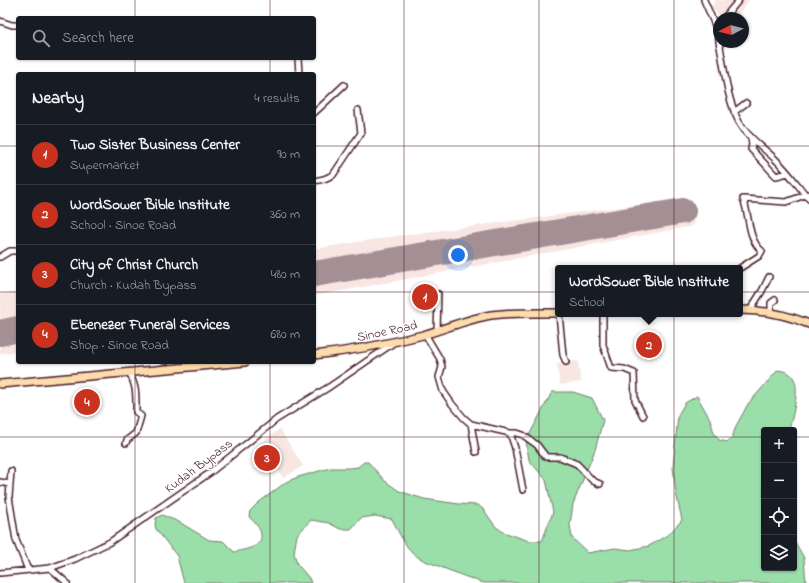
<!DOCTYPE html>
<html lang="en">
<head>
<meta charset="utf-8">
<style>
	body { margin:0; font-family:"Indie Flower",sans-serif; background:#20242c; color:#f1f3f6 }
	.controls { position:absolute; right:12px; bottom:12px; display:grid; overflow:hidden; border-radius:4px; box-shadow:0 1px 3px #0004 }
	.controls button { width:36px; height:36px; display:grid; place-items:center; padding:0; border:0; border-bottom:1px solid #363941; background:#171b24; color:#f1f3f6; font:20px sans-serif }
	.compass { position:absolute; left:713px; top:12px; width:36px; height:36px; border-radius:50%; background:#171b24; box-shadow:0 1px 3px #0004; rotate:263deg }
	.you { position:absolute; left:458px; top:255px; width:14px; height:14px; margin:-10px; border:3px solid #fff; border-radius:50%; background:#1a73e8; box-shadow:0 0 0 6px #1a73e833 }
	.badge { display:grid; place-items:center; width:26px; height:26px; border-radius:50%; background:#c8321e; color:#fff; font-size:13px; font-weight:700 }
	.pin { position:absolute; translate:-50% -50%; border:2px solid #fff; box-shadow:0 1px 4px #0006 }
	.popup { position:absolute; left:555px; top:265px; width:188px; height:52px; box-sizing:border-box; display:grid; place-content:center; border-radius:4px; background:#171b24; filter:drop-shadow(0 1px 3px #0005); font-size:13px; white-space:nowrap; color:#9ea1a6 }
	.popup b { font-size:15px; color:#f1f3f6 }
	.popup::after { content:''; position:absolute; left:50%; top:100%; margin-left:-8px; border:8px solid transparent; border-top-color:#171b24 }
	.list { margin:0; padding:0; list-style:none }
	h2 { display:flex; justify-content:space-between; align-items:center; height:52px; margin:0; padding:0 16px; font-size:17px }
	h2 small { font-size:13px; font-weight:400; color:#9ea1a6 }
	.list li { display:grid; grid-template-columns:26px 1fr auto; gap:12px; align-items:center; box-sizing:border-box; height:60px; padding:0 16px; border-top:1px solid #363941 }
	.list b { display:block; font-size:15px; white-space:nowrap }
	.list p { margin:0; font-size:13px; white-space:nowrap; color:#9ea1a6 }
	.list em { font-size:13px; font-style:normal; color:#9ea1a6 }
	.icon { flex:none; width:22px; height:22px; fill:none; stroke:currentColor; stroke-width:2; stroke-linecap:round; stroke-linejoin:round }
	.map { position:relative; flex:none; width:809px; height:583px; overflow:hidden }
	.search { position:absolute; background:#171b24; box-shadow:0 1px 3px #0004; left:16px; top:16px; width:300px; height:44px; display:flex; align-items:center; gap:10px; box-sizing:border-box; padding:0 14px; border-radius:4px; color:#9ea1a6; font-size:15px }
	.panel { position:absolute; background:#171b24; box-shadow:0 1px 3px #0004; left:16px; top:72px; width:300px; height:292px; border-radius:4px }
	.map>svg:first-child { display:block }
</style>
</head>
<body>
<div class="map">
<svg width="809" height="583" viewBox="0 0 809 583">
	<rect width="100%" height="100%" fill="#fff"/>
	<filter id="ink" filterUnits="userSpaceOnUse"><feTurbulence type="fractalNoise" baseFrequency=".025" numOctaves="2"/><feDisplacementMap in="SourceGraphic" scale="8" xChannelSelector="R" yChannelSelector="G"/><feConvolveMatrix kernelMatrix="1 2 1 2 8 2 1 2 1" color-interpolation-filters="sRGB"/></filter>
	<g filter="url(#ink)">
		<path fill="#f7e6e2" d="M716,0H749L736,18H721L711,7Z
			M689,198L696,210L693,226L314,296V249L390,237Z
			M18,292V351L0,354V294Z
			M578,361L581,382L560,385L557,364Z
			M280,429L303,466L283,478L268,452L263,455L257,445Z"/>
		<path fill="#9adea9" stroke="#727e6a" d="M778,370C782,371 787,371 790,374C803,383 792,417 789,430H764V568H794V540L804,558L806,583H484C470,579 457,573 443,568C433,563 422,562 413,553C403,544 398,530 392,519L375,516L361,518L351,529H340L329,523L311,520L297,535L294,553L297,564L309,578L311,583H184L177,556L156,529L155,525L156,518L162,515L179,522L209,540L223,541L234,552C242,550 263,548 261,535C261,528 253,521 249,517L250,511L258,503L286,482L298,477L330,468H350L358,467L364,462H368L385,481L399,491L424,499L459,504L478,505L484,510L495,526L503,532L529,541H542L553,512L546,480L529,460L526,441L552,392H573L592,398L603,420L595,450L573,504L570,525L572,538L588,553L615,548L630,550L649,546L669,534L682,520L676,493L673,467L678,415L685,403L697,396L710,419L714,433L719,440L727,442L732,438L736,426L748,404Z"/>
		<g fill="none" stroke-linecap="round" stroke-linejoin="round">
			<path stroke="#a48f95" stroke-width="26" d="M314,274L683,211
				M0,333L18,329"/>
			<defs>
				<path id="minor" d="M704,0L717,30L719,40
					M724,18L739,0
					M0,21L12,25H18
					M719,42C725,69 726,97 739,122C747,137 763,147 775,159C788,171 798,186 809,199
					M298,58L299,74
					M734,112L746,103
					M314,113L344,85
					M751,138L752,144L751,149L776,176L788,173
					M314,181L324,179L333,175L361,133L358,110
					M0,257L10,251H18
					M740,268L759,256L762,251C747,239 750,215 743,199L786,202L808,194
					M750,310L762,291L769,277
					M771,313V303L775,300
					M559,314L563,355L566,362
					M603,314V345L611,368L624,369L634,373L635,400L643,416
					M437,331L438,294
					M425,334L440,359L442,367L439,377L443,391L452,404L464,418L471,424L510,433H517L523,435L537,445L546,457H560L577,464L593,481L600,484
					M471,424L476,452
					M510,433L515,448L523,490
					M126,443L127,440L136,433L141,416L136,412C136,395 137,388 129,372
					M11,471L9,497L16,540L28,570
					M0,482L9,484
					M50,568L67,583
					M0,573L50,568L75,559L110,542L211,472L277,419L329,387L392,344"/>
				<path id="highway" d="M740,310C764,310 787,315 809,324
					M314,355C351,351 387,344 423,335C445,329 467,319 491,315C513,312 536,313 558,313
					M0,384L245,362"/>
			</defs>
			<use href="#minor" stroke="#4a1f2b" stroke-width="8"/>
			<use href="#highway" stroke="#4a1f2b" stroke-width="10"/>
			<use href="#minor" stroke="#fff" stroke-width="5"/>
			<use href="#highway" stroke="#fcdcac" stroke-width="7"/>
		</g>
	</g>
	<path fill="none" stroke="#4a1f2b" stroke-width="1" stroke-opacity="0.55" d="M135,0V18M270,0V18M404,0V583M539,0V583M674,0V583M135,58V74M270,58V74M0,146H18M314,146H809M0,292H18M314,292H809M135,362V583M270,362V583M0,437H764M794,437H809"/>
	<g text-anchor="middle" stroke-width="3" stroke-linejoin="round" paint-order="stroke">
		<g font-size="13" fill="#4a1f2b" stroke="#fff">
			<text transform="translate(387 330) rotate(-12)" y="5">Sinoe Road</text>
			<text transform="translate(198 465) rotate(-37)" y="5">Kudah Bypass</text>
		</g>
	</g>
</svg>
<div class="controls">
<button>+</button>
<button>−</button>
<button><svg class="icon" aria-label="locate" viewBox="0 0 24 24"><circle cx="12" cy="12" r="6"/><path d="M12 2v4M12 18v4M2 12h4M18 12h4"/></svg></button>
<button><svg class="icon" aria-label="layers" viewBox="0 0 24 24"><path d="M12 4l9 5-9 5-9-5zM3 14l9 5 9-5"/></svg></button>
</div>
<svg class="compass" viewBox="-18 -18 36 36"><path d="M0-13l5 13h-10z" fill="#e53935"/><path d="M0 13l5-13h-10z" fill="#9ea1a6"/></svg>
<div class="you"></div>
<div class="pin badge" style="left:425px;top:297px">1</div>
<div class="pin badge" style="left:649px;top:345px">2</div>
<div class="popup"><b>WordSower Bible Institute</b>School</div>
<div class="pin badge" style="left:267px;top:458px">3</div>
<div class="pin badge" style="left:87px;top:402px">4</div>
<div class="search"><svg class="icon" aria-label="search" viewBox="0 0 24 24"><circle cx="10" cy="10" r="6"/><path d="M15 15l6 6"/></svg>Search here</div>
<section class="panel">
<h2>Nearby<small>4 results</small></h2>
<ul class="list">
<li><span class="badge">1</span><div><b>Two Sister Business Center</b><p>Supermarket</p></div><em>90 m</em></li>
<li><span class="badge">2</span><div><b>WordSower Bible Institute</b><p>School · Sinoe Road</p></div><em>360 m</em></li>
<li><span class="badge">3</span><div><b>City of Christ Church</b><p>Church · Kudah Bypass</p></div><em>480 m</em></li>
<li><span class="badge">4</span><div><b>Ebenezer Funeral Services</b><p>Shop · Sinoe Road</p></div><em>680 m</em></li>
</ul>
</section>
</div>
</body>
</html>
